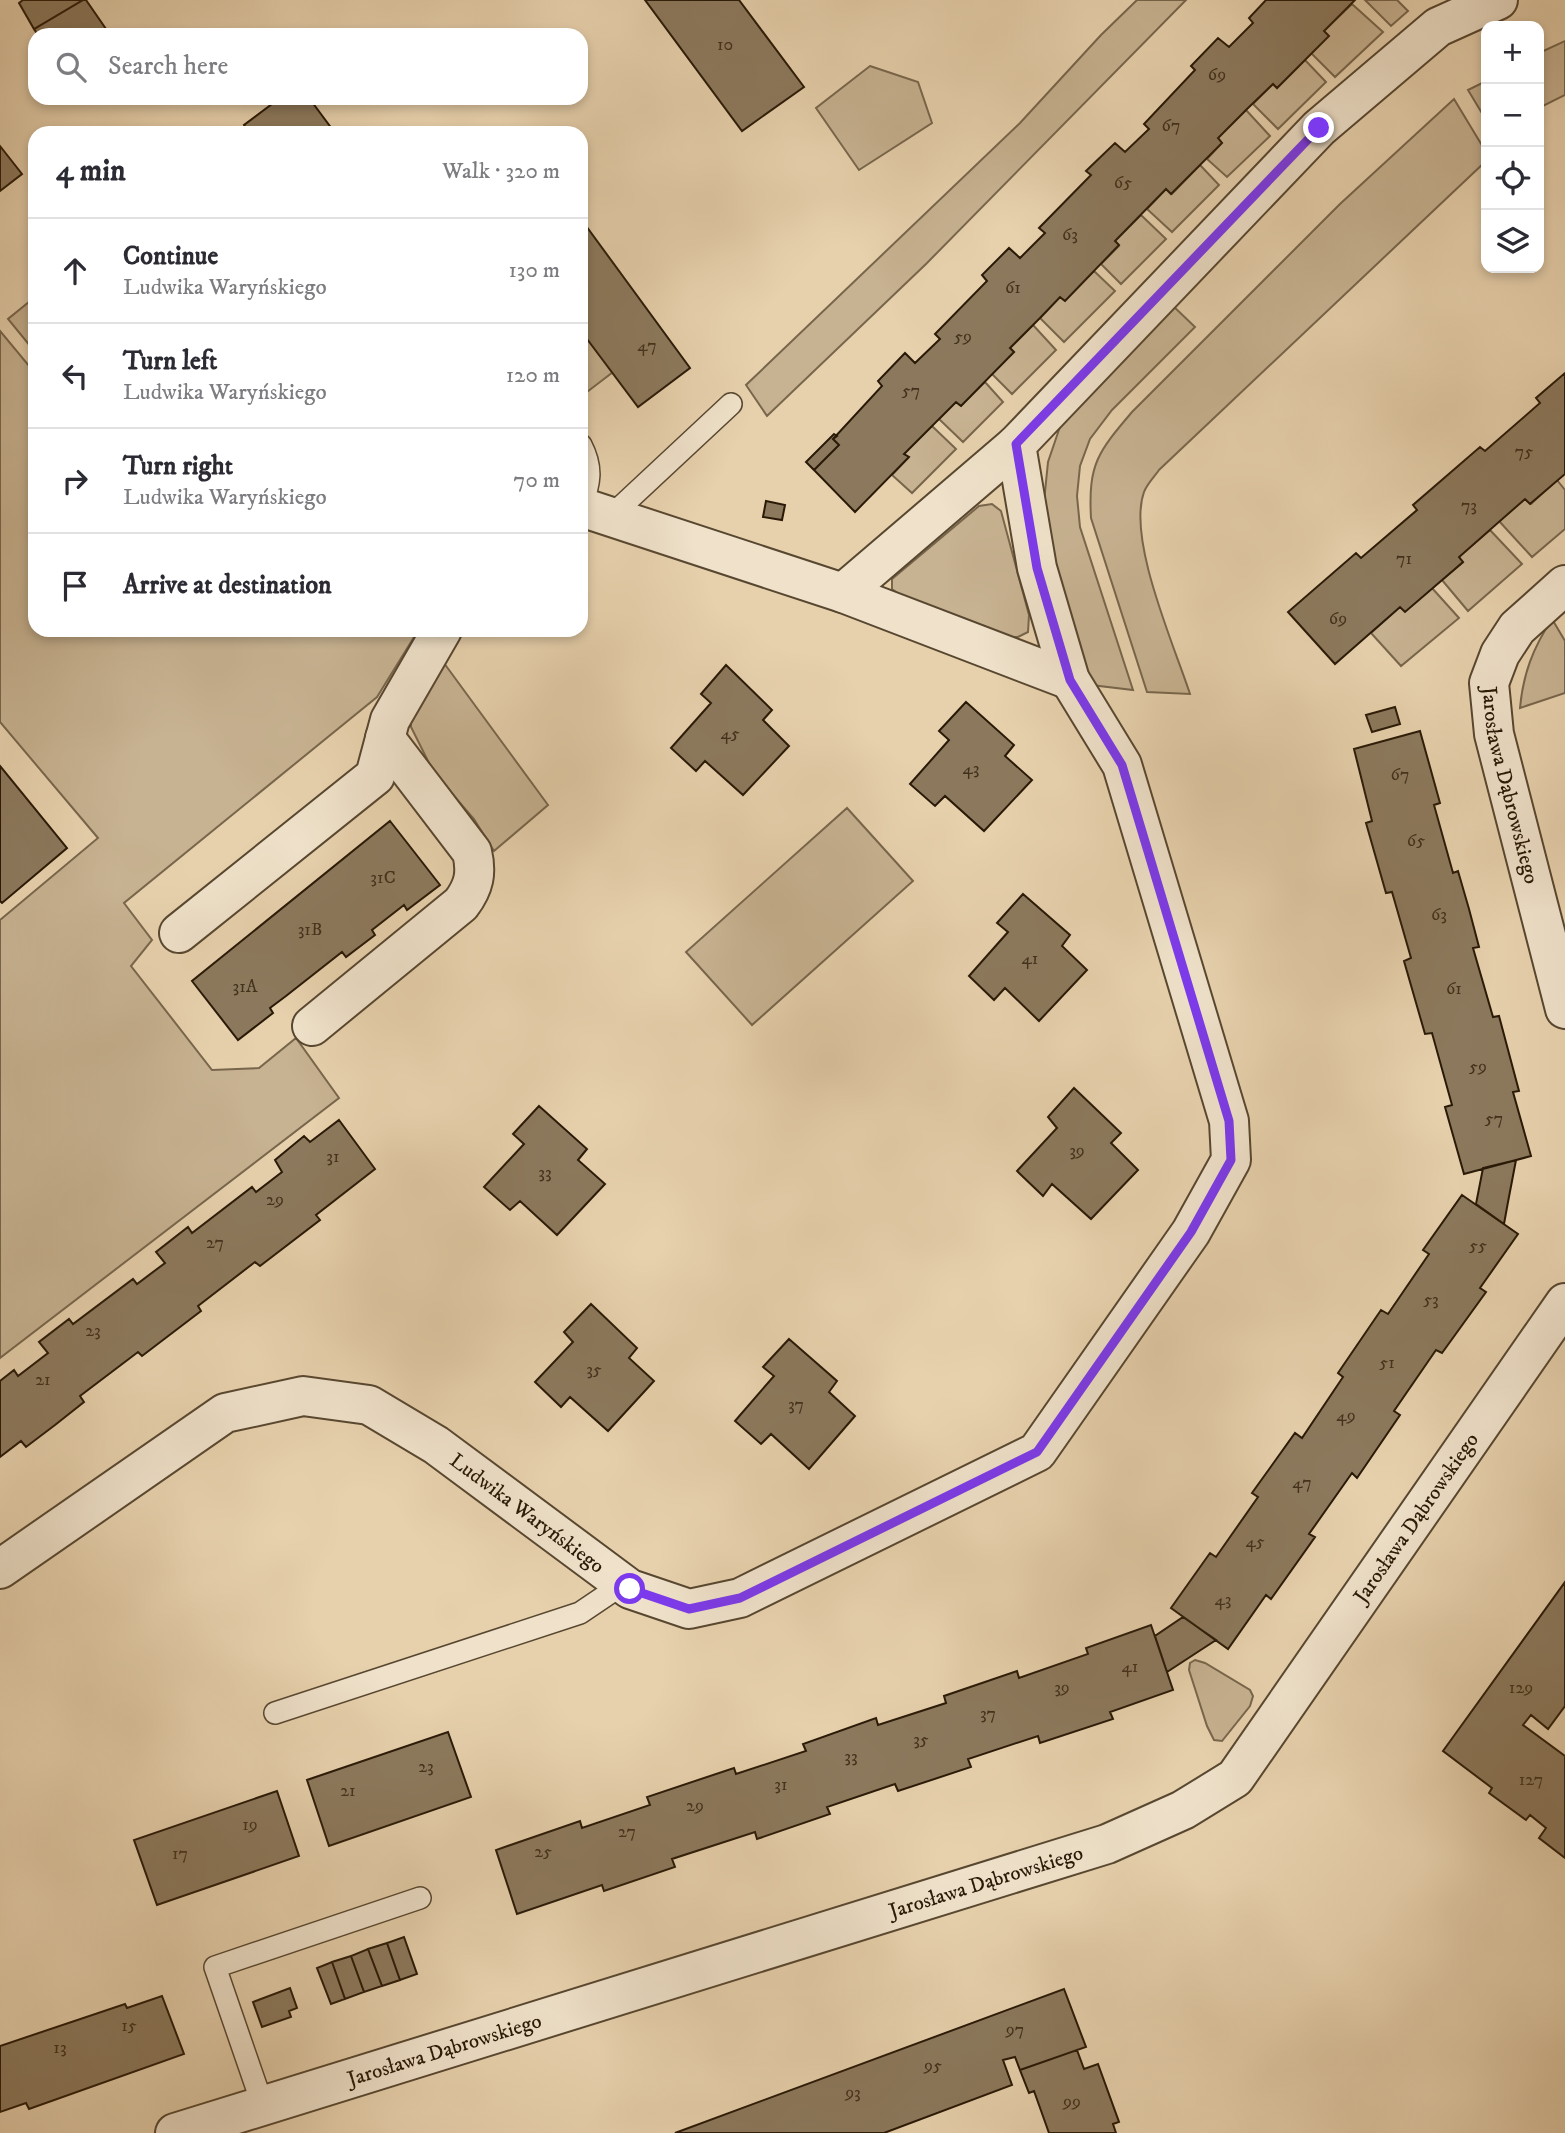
<!DOCTYPE html>
<html lang="en">
<head>
<meta charset="utf-8">
<style>
	body { margin:0; font-family:"IM FELL DW Pica",serif; background:#f2f2f3; color:#2b2b33 }
	.controls { position:absolute; right:21px; top:21px; display:grid; overflow:hidden; border-radius:14px; box-shadow:0 4px 10px #0003 }
	.controls button { width:63px; height:63px; display:grid; place-items:center; padding:0; border:0; border-bottom:2px solid #e1e1e2; background:#fff; color:#2b2b33; font:35px sans-serif }
	.stop { position:absolute; width:21px; height:21px; margin:-16px; border:5px solid #7c3aed; border-radius:50%; background:#fff }
	.stop.end { background:#7c3aed; border-color:#fff; box-shadow:0 2px 7px #0008 }
	.list { margin:0; padding:0; list-style:none }
	h2 { display:flex; justify-content:space-between; align-items:center; height:91px; margin:0; padding:0 28px; font-size:30px }
	h2 small { font-size:23px; font-weight:400; color:#7c7c81 }
	.list li { display:grid; grid-template-columns:46px 1fr auto; gap:21px; align-items:center; box-sizing:border-box; height:105px; padding:0 28px; border-top:2px solid #e1e1e2 }
	.list b { display:block; font-size:26px; white-space:nowrap }
	.list p { margin:0; font-size:23px; white-space:nowrap; color:#7c7c81 }
	.list em { font-size:23px; font-style:normal; color:#7c7c81 }
	.icon { flex:none; width:38px; height:38px; fill:none; stroke:currentColor; stroke-width:2; stroke-linecap:round; stroke-linejoin:round }
	.map { position:relative; flex:none; width:1565px; height:2133px; overflow:hidden }
	.search { position:absolute; background:#fff; box-shadow:0 4px 10px #0003; left:28px; top:28px; width:560px; height:77px; display:flex; align-items:center; gap:18px; box-sizing:border-box; padding:0 24px; border-radius:21px; color:#7c7c81; font-size:26px }
	.panel { position:absolute; background:#fff; box-shadow:0 4px 10px #0003; left:28px; top:126px; width:560px; height:511px; border-radius:21px }
	.map>svg:first-child { display:block }
</style>
</head>
<body>
<div class="map">
<svg width="1565" height="2133" viewBox="0 0 1565 2133">
	<rect width="100%" height="100%" fill="#e7d1ad"/>
	<filter id="stains"><feTurbulence type="fractalNoise" baseFrequency=".00286" numOctaves="4"/><feColorMatrix values="0 0 0 0 .2 0 0 0 0 .09 0 0 0 0 .02 0 0 0 .5 -.17"/></filter>
	<radialGradient id="worn" r=".72"><stop offset=".6" stop-color="#630" stop-opacity="0"/><stop offset="1" stop-color="#630" stop-opacity=".3"/></radialGradient>
	<path fill="#c7b291" stroke="#78664c" stroke-width="2" d="M1137,0H1186L926,264L767,416L746,385L1020,123L1101,35Z
		M1365,0H1397L1408,11L1391,26Z
		M1352,4L1383,32L1335,77L1311,53L1328,36L1324,31Z
		M1565,41V95L1539,108V53Z
		M1305,60L1326,82L1278,129L1253,104L1273,84L1277,88Z
		M870,66L918,82L932,123L859,170L816,108Z
		M1486,81V120L1468,90Z
		M1454,99L1486,152V161L1159,470C1155,476 1147,484 1144,492C1127,539 1174,645 1190,694L1147,692L1091,518C1088,464 1098,452 1132,412L1340,204Z
		M1246,110L1270,136L1227,177L1207,159L1222,143L1218,138Z
		M1200,165L1219,185L1172,232L1147,209L1166,189L1172,194Z
		M1141,215L1166,239L1121,284L1101,264L1119,246L1115,241Z
		M1094,271L1115,291L1064,342L1040,318L1060,297L1065,301Z
		M35,297V352L8,319Z
		M1170,303L1195,327L1112,410L1090,439L1080,466L1077,496L1080,527L1133,690L1083,684L1043,512L1048,462L1065,412Z
		M1033,325L1056,350L1012,394L992,374L1014,352L1010,348Z
		M0,331L35,373V630H413L416,634L377,697L124,903L152,940L131,966L212,1070L259,1068L296,1038L339,1098L0,1358V920L98,838L0,722Z
		M581,331L613,372L587,392L581,385Z
		M985,382L1003,402L963,442L939,419L956,402L961,406Z
		M932,426L956,449L912,493L892,475L908,458L904,454Z
		M1557,480L1565,490V529L1532,557L1499,521L1525,499L1531,504Z
		M992,504L1001,511L1029,615L1028,632L1018,637H1006L904,598L892,589V579L979,506Z
		M1490,530L1522,564L1468,611L1442,580L1463,562L1459,557Z
		M1432,588L1459,618L1401,666L1371,633L1400,607Z
		M1552,619L1565,641V693L1520,708C1523,674 1533,648 1552,619Z
		M441,659L548,805L494,851L474,819L434,773L411,727V710Z
		M847,808L913,881L752,1025L686,952Z
		M1195,1660L1205,1663L1250,1690L1253,1696L1250,1706L1222,1741L1214,1740L1207,1726L1189,1670L1190,1663Z"/>
	<path fill="#8c795d" stroke="#291907" stroke-width="2" d="M23,0H83L34,29L19,3Z
		M83,0H86L106,29L96,35H38L34,29Z
		M645,0H739L804,87L742,131Z
		M1266,0H1355L1324,31L1329,36L1277,88L1273,84L1246,110L1218,138L1222,143L1171,194L1166,189L1115,241L1119,245L1065,301L1060,297L1040,318L1010,348L1014,352L961,406L956,402L904,454L909,457L855,512L814,470L839,445L833,439L882,386L878,381L905,353L915,363L940,339L935,334L987,281L982,275L1009,248L1020,258L1045,233L1039,228L1091,175L1086,171L1115,143L1125,152L1149,129L1144,124L1195,70L1191,66L1218,38L1229,47L1253,23L1249,18Z
		M280,98H309L335,133H250L244,125Z
		M0,146L22,174L0,191Z
		M581,219L690,368L638,407L581,331Z
		M1565,373V474L1530,504L1525,499L1459,557L1463,562L1405,612L1400,607L1335,664L1288,612L1356,553L1361,558L1417,510L1413,505L1480,447L1485,451L1540,403L1536,398Z
		M834,434L837,436L833,439L839,445L814,470L806,462Z
		M766,501L785,505L782,520L763,517Z
		M726,665L772,710L763,720L789,746L743,795L705,761L696,771L671,748L711,703L701,694Z
		M966,702L1014,745L1005,756L1032,780L984,831L945,796L935,806L910,784L949,740L939,731Z
		M1395,707L1400,724L1372,732L1366,715Z
		M1420,731L1440,803L1434,805L1453,873L1458,871L1469,909L1479,947L1473,948L1493,1017L1499,1016L1519,1091L1513,1092L1531,1156L1464,1174L1445,1107L1452,1105L1432,1033L1425,1034L1404,961L1411,958L1392,892L1386,893L1366,823L1372,821L1354,749Z
		M0,766L67,848L2,903L0,901Z
		M390,821L440,885L407,910L404,905L372,930L375,935L346,957L342,952L286,996L270,1008L273,1013L238,1040L192,981Z
		M1023,894L1070,935L1062,946L1087,970L1039,1021L1005,988L994,1000L969,976L1008,932L997,923Z
		M1074,1088L1121,1133L1111,1143L1138,1170L1091,1219L1052,1184L1043,1196L1017,1171L1057,1128L1048,1117Z
		M539,1106L587,1149L578,1160L605,1184L557,1235L520,1201L510,1210L484,1187L524,1144L513,1134Z
		M339,1120L375,1169L316,1215L320,1220L260,1266L255,1262L198,1306L201,1311L142,1356L138,1352L80,1396L84,1402L55,1425L26,1447L21,1441L0,1457V1381L14,1370L18,1376L48,1353L39,1342L69,1319L73,1324L133,1279L137,1284L165,1263L156,1252L188,1227L192,1233L252,1187L256,1192L282,1172L275,1160L304,1136L310,1142Z
		M1516,1160L1508,1202L1504,1224L1476,1204L1483,1168Z
		M1462,1195L1518,1234L1480,1288L1486,1292L1442,1353L1436,1350L1394,1411L1400,1415L1357,1478L1352,1473L1309,1534L1315,1537L1271,1599L1266,1595L1228,1649L1171,1608L1210,1553L1216,1557L1258,1497L1252,1493L1295,1433L1302,1438L1343,1377L1338,1373L1381,1310L1388,1314L1429,1254L1423,1250Z
		M591,1304L637,1348L629,1358L654,1381L608,1431L570,1397L561,1407L535,1382L573,1342L564,1332Z
		M789,1339L837,1381L829,1392L855,1416L809,1469L771,1434L761,1444L735,1421L774,1376L763,1367Z
		M1565,1582V1706L1548,1729L1531,1715L1523,1725L1565,1756V1858L1539,1838L1546,1828L1530,1815L1526,1820L1489,1793L1492,1788L1443,1751Z
		M1183,1617L1216,1640L1167,1672L1155,1636Z
		M1151,1625L1173,1690L1110,1712L1113,1719L1040,1743L1038,1736L968,1759L971,1767L898,1791L895,1784L827,1807L830,1814L757,1839L755,1832L672,1859L675,1867L604,1891L602,1885L517,1914L496,1850L580,1821L582,1828L650,1805L647,1797L734,1768L736,1774L806,1751L803,1744L876,1718L878,1725L946,1703L944,1696L1017,1671L1019,1678L1088,1654L1086,1648Z
		M448,1732L471,1797L329,1846L307,1780Z
		M277,1791L299,1856L157,1905L134,1840Z
		M404,1937L417,1974L400,1980L387,1943Z
		M387,1943L400,1980L382,1986L368,1949Z
		M368,1949L382,1986L364,1992L351,1956Z
		M351,1956L364,1992L345,1999L332,1962Z
		M332,1962L345,1999L331,2004L317,1968Z
		M290,1988L297,2008L289,2011L291,2017L262,2027L253,2002Z
		M1064,1989L1086,2047L1020,2070L1015,2057L1003,2060L1012,2085L884,2133H675Z
		M162,1996L184,2054L29,2109L26,2103L0,2112V2046L125,2004L127,2008Z
		M1077,2050L1084,2069L1098,2064L1119,2122L1113,2124L1116,2133H1049L1034,2091L1029,2093L1020,2070Z"/>
	<g fill="none" stroke-linecap="round" stroke-linejoin="round">
		<defs>
			<path id="lane" d="M581,445C593,468 590,483 581,507
				M611,516L731,404
				M275,1713L580,1613L623,1584
				M263,2106L215,1967L420,1898"/>
			<g id="street">
				<path d="M581,507L843,593L1070,680"/>
				<path id="s1" d="M1565,585L1517,628L1500,654L1489,683L1494,734L1565,1009"/>
				<path d="M843,593L1016,445"/>
				<path d="M179,933L375,776L390,720L442,630"/>
				<path d="M312,1026L461,904C474,887 477,873 472,852L385,738"/>
				<path id="s2" d="M0,1569L225,1413L303,1396L369,1405L436,1445L630,1589L689,1609L740,1598L1037,1452L1191,1232L1231,1160L1229,1121L1122,765L1070,680L1037,568L1016,445L1319,128L1438,27L1498,0"/>
				<path id="s3" d="M175,2133L1107,1844L1183,1810L1235,1778L1565,1303"/>
			</g>
		</defs>
		<use href="#lane" stroke="#584730" stroke-width="24"/>
		<use href="#street" stroke="#584730" stroke-width="42"/>
		<use href="#lane" stroke="#efe1ca" stroke-width="21"/>
		<use href="#street" stroke="#efe1ca" stroke-width="38"/>
	</g>
	<g fill="none" stroke-linecap="round" stroke-linejoin="round">
		<path stroke="#7c3aed" stroke-width="9" d="M630,1589L689,1609L740,1598L1037,1452L1191,1232L1231,1160L1229,1121L1122,765L1070,680L1037,568L1016,444L1319,128"/>
	</g>
	<g text-anchor="middle" stroke-width="7" stroke-linejoin="round" paint-order="stroke">
		<g font-size="18" fill="#42311c">
			<text x="725" y="50">10</text>
			<text x="1217" y="80">69</text>
			<text x="1171" y="131">67</text>
			<text x="1123" y="188">65</text>
			<text x="1070" y="240">63</text>
			<text x="1013" y="293">61</text>
			<text x="963" y="342">59</text>
			<text x="647" y="351">47</text>
			<text x="911" y="396">57</text>
			<text x="1524" y="457">75</text>
			<text x="1469" y="511">73</text>
			<text x="1404" y="564">71</text>
			<text x="1338" y="624">69</text>
			<text x="730" y="739">45</text>
			<text x="971" y="774">43</text>
			<text x="1400" y="780">67</text>
			<text x="1416" y="846">65</text>
			<text x="383" y="883">31C</text>
			<text x="1439" y="920">63</text>
			<text x="310" y="935">31B</text>
			<text x="1030" y="964">41</text>
			<text x="245" y="992">31A</text>
			<text x="1454" y="994">61</text>
			<text x="1478" y="1072">59</text>
			<text x="1494" y="1124">57</text>
			<text x="1077" y="1156">39</text>
			<text x="333" y="1162">31</text>
			<text x="545" y="1178">33</text>
			<text x="275" y="1205">29</text>
			<text x="215" y="1248">27</text>
			<text x="1478" y="1251">55</text>
			<text x="1431" y="1305">53</text>
			<text x="93" y="1336">23</text>
			<text x="1387" y="1368">51</text>
			<text x="594" y="1375">35</text>
			<text x="43" y="1385">21</text>
			<text x="796" y="1410">37</text>
			<text x="1346" y="1421">49</text>
			<text x="1302" y="1488">47</text>
			<text x="1255" y="1547">45</text>
			<text x="1223" y="1605">43</text>
			<text x="1130" y="1672">41</text>
			<text x="1062" y="1693">39</text>
			<text x="1521" y="1693">129</text>
			<text x="988" y="1719">37</text>
			<text x="921" y="1745">35</text>
			<text x="851" y="1762">33</text>
			<text x="426" y="1772">23</text>
			<text x="1531" y="1785">127</text>
			<text x="781" y="1790">31</text>
			<text x="348" y="1796">21</text>
			<text x="695" y="1811">29</text>
			<text x="250" y="1830">19</text>
			<text x="627" y="1837">27</text>
			<text x="543" y="1857">25</text>
			<text x="180" y="1859">17</text>
			<text x="129" y="2031">15</text>
			<text x="1015" y="2035">97</text>
			<text x="60" y="2053">13</text>
			<text x="933" y="2071">95</text>
			<text x="853" y="2098">93</text>
			<text x="1072" y="2107">99</text>
		</g>
		<g font-size="21" fill="#291907" stroke="#efe1ca">
			<text dy="7" stroke="none"><textPath href="#s1" startOffset="231">Jarosława Dąbrowskiego</textPath></text>
			<text dy="7" stroke="none"><textPath href="#s2" startOffset="612">Ludwika Waryńskiego</textPath></text>
			<text dy="7" stroke="none"><textPath href="#s3" startOffset="1437">Jarosława Dąbrowskiego</textPath></text>
			<text dy="7" stroke="none"><textPath href="#s3" startOffset="849">Jarosława Dąbrowskiego</textPath></text>
			<text dy="7" stroke="none"><textPath href="#s3" startOffset="282">Jarosława Dąbrowskiego</textPath></text>
		</g>
	</g>
	<rect width="100%" height="100%" filter="url(#stains)"/>
	<rect width="100%" height="100%" fill="url(#worn)"/>
</svg>
<div class="controls">
<button>+</button>
<button>−</button>
<button><svg class="icon" aria-label="locate" viewBox="0 0 24 24"><circle cx="12" cy="12" r="6"/><path d="M12 2v4M12 18v4M2 12h4M18 12h4"/></svg></button>
<button><svg class="icon" aria-label="layers" viewBox="0 0 24 24"><path d="M12 4l9 5-9 5-9-5zM3 14l9 5 9-5"/></svg></button>
</div>
<div class="stop" style="left:630px;top:1589px"></div>
<div class="stop end" style="left:1319px;top:128px"></div>
<div class="search"><svg class="icon" aria-label="search" viewBox="0 0 24 24"><circle cx="10" cy="10" r="6"/><path d="M15 15l6 6"/></svg>Search here</div>
<section class="panel">
<h2>4 min<small>Walk · 320 m</small></h2>
<ul class="list">
<li><svg class="icon" aria-label="ahead" viewBox="0 0 24 24"><path d="M12 20V5M6 11l6-6 6 6"/></svg><div><b>Continue</b><p>Ludwika Waryńskiego</p></div><em>130 m</em></li>
<li><svg class="icon" aria-label="left" viewBox="0 0 24 24"><path d="M17 20v-9H6M10 6l-5 5 5 5"/></svg><div><b>Turn left</b><p>Ludwika Waryńskiego</p></div><em>120 m</em></li>
<li><svg class="icon" aria-label="right" viewBox="0 0 24 24"><path d="M7 20v-9h11M14 6l5 5-5 5"/></svg><div><b>Turn right</b><p>Ludwika Waryńskiego</p></div><em>70 m</em></li>
<li><svg class="icon" aria-label="arrive" viewBox="0 0 24 24"><path d="M6 21V4h12l-3 4 3 4H6"/></svg><div><b>Arrive at destination</b></div></li>
</ul>
</section>
</div>
</body>
</html>
